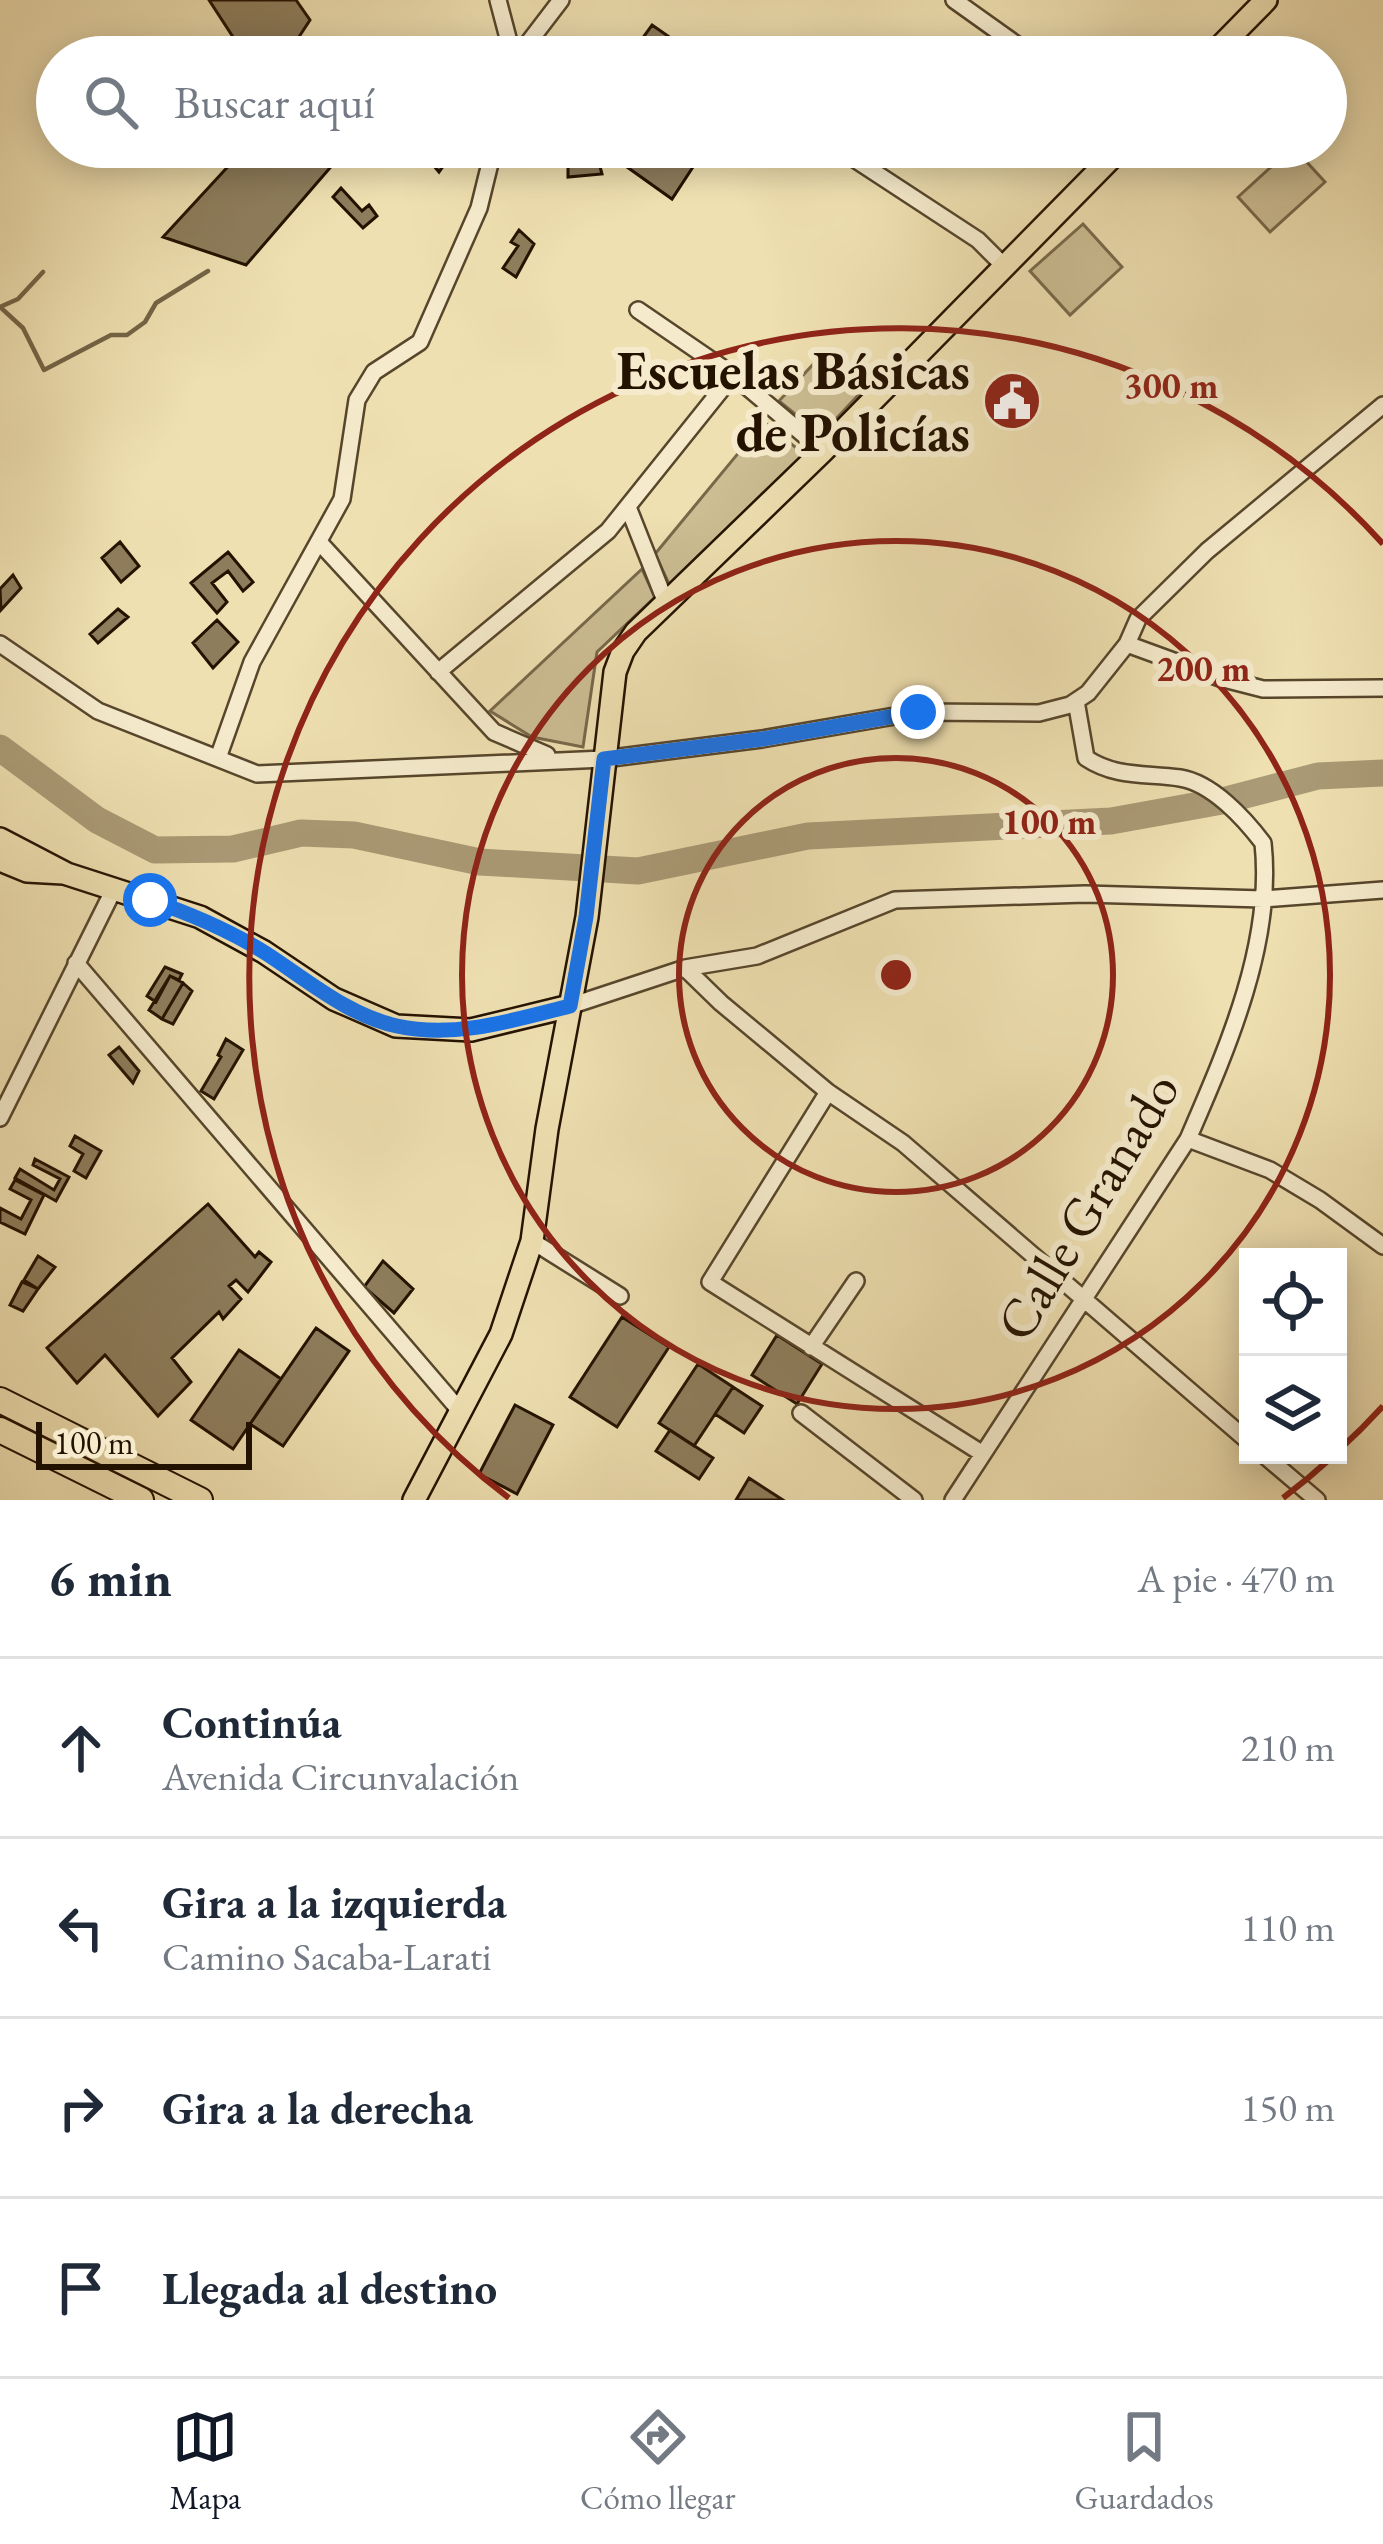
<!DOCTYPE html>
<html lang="es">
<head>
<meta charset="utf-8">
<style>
	body { margin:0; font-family:"EB Garamond",serif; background:#f2f2f3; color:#1f2937 }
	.controls { position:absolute; right:36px; bottom:36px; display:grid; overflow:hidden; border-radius:0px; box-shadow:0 6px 30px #0003 }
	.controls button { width:108px; height:108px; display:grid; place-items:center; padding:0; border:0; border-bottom:3px solid #e0e1e3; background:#fff; color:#1f2937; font:60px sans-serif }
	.scale { position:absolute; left:36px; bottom:30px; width:216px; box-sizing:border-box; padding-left:12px; border:6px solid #241200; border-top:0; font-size:33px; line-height:42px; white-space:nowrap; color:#241200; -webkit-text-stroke:9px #f5ebcc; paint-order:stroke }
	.stop { position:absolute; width:36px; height:36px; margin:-27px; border:9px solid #1a73e8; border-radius:50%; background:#fff }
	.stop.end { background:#1a73e8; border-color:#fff; box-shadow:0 3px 12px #0008 }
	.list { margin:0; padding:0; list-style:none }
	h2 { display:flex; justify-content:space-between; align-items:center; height:156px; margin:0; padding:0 48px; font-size:51px }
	h2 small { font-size:39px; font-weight:400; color:#747a83 }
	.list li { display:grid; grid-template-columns:78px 1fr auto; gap:36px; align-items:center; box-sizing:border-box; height:180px; padding:0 48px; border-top:3px solid #e0e1e3 }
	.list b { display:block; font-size:45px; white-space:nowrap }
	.list p { margin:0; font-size:39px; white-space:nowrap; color:#747a83 }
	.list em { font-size:39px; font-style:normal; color:#747a83 }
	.icon { flex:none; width:66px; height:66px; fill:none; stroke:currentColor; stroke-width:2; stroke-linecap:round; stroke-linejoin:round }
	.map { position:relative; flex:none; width:1383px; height:1500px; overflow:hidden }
	.search { position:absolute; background:#fff; box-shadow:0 6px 30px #0003; left:36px; right:36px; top:36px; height:132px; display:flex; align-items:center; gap:30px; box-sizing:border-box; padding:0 42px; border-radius:66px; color:#747a83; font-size:45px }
	.sheet { height:876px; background:#fff }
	nav { display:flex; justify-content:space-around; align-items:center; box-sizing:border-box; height:168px; border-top:3px solid #e0e1e3; background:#fff; font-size:33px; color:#747a83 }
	nav a { display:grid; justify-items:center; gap:6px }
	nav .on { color:#111827 }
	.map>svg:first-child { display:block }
</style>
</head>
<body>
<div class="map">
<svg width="1383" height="1500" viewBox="0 0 1383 1500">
	<rect width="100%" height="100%" fill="#efe0b1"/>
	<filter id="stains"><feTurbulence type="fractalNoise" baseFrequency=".00167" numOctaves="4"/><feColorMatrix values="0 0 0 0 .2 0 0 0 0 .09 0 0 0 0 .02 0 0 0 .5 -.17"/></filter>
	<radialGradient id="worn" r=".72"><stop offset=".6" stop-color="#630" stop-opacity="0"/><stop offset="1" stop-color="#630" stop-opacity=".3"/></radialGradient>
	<path fill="#ccbd93" stroke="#78684a" stroke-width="3" d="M1293,147L1325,182L1270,232L1238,197Z
		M1083,224L1122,267L1070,315L1030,271Z
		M818,359L862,391L821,435L779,401Z
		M764,422L804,454L669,584L655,554Z
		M642,569L655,597L597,652L583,747L532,737L490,711Z"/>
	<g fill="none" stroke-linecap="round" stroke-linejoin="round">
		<path stroke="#746446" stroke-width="4.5" d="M43,272L18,299L0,307L23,328L44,370L111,335H127L145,322L156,303L208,271"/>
		<path stroke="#aa9a75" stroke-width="27" d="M0,748L97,820L155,850L233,849L301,833L354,835L480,862L638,871L808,836L1111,821L1222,801L1318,776L1383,773"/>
	</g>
	<path fill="#8e7d5c" stroke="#241200" stroke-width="3" d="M209,0H296L310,20L291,49L280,57H246Z
		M652,25L688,50L696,38L723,57H629Z
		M246,147H348L246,265L163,237Z
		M418,147H445L452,154L439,172Z
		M619,147H706L672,199L613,157Z
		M598,159L602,174L568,177V162Z
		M341,188L362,211L369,205L377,216L363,228L333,197Z
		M519,230L534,244L516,277L503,268L518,246L511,242Z
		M120,542L139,566L121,582L102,558Z
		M228,552L253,582L243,591L228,571L212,583L227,602L217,613L191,583Z
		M13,575L21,588L1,610L0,589Z
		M118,609L128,617L98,643L90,634Z
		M217,620L238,642L213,668L193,643Z
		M165,967L182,974L179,980L170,976L156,1002L147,996Z
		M170,976L183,983L162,1019L149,1010Z
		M183,983L192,991L173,1024L162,1019Z
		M226,1039L243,1050L214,1099L201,1091L221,1057L218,1055Z
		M119,1047L139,1071L133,1083L109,1055Z
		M75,1136L101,1151L86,1178L74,1171L83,1154L70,1146Z
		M35,1159L69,1177L56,1201L15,1178L20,1169L54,1190L60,1179L33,1165Z
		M15,1180L44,1195L25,1234L0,1222V1208L21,1219L31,1200L10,1189Z
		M208,1204L255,1257L259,1252L271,1262L248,1292L236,1280L229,1286L241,1299L223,1319L219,1312L172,1358L191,1382L158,1416L105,1355L77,1383L47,1348Z
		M38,1256L55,1267L38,1289L24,1280Z
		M383,1261L413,1289L394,1313L364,1287Z
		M22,1282L38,1289L23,1311L10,1305Z
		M622,1317L669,1347L617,1427L570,1397Z
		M316,1328L349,1351L283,1446L250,1424Z
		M777,1335L822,1364L797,1404L752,1375Z
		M239,1350L281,1379L233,1449L191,1420Z
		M698,1364L733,1387L694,1446L659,1423Z
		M733,1387L762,1406L744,1433L715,1414Z
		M515,1405L553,1425L517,1494L479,1474Z
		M670,1430L713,1458L699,1479L656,1451Z
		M749,1478L783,1500H736Z"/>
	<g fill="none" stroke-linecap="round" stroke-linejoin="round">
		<defs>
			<path id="minor" d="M498,0L513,57
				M954,0L1034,57
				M513,55L522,51L561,0
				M836,147L978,240L1004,266
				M638,310L733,375L823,451
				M628,507L666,603
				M320,543L494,732L547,755
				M0,644L98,711L257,774L604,759L762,739L918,712L1039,713L1070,705L1088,693L1127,644L1138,619L1207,551L1383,405
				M1127,644L1220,678L1263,689L1383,688
				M438,672L608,531L733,375
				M218,758L252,662L342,499L357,400L374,372L420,342L479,208L494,147
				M76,963L461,1412
				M685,968L721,1003L828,1092L903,1143L1248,1441
				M570,1006L685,968L757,956L895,900L1085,894L1263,899L1383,890
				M828,1092L710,1282L983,1454
				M0,1118L114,889
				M1188,1139L1270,1170L1320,1200L1383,1246
				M532,1241L620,1296
				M811,1347L856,1281
				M801,1413L914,1500
				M1264,1455L1317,1500
				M953,1500L1188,1139C1227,1049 1274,943 1263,843C1244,818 1212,783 1180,778C1146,773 1116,778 1086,758L1076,701"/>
			<path id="major" d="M1210,57L1266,0
				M0,839L67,874L200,917L264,952L334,999L396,1026L471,1030L570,1006
				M0,860L27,871L63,873
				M414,1500L501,1334L532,1241L547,1129L587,917L615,672L623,651L636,632L823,451L1122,147"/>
			<path id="highway" d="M0,1400L200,1500
				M0,1430L141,1500"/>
		</defs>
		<use href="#minor" stroke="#57462c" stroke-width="20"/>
		<use href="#major" stroke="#241200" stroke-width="26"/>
		<use href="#highway" stroke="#241200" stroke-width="28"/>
		<use href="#minor" stroke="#f5ebcc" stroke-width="15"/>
		<use href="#major" stroke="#efe0b1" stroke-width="21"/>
		<use href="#highway" stroke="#efe0b1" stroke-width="24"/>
	</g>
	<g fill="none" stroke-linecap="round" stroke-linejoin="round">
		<path stroke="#1a73e8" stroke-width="15" d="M150,900C191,914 231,931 267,954C307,980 349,1016 397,1026C455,1039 514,1020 570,1006L586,917L604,759L762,739L918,712"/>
	</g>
	<g fill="none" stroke="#8f2418" stroke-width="6">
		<circle cx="896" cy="975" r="217"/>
		<circle cx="896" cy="975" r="434"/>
		<path d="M1383 1406A650 650 0 0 1 1339 1450M1331 1458A650 650 0 0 1 1283 1498M509 1498A650 650 0 1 1 1383 544"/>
	</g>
	<defs>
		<symbol id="civic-disc" viewBox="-11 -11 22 22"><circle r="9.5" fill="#8f2418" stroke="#f5ebcc"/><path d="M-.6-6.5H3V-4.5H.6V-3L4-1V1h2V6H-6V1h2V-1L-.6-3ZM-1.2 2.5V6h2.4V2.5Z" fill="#fff"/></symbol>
	</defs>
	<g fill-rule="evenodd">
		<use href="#civic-disc" x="979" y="368" width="66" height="66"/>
	</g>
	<g text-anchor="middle" stroke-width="12" stroke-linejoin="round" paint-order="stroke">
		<g font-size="54" font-weight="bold" fill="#241200" stroke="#f5ebcc" text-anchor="end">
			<text x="970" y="389">Escuelas Básicas<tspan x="970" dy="62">de Policías</tspan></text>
		</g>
		<g font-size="54" fill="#241200" stroke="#f5ebcc">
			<text transform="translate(1087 1206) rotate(-59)" y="19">Calle Granado</text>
		</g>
	</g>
	<circle cx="896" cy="975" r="18" fill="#8f2418" stroke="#f5ebcc" stroke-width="6"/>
	<g font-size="36" text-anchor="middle" font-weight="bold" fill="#8f2418" stroke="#f5ebcc" stroke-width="12" stroke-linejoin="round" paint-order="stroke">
		<text x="1171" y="398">300 m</text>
		<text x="1203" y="681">200 m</text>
		<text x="1049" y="834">100 m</text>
	</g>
	<rect width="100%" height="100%" filter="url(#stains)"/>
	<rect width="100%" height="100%" fill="url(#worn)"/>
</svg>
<div class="controls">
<button><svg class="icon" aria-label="locate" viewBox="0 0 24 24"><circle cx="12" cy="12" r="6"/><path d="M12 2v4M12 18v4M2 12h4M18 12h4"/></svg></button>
<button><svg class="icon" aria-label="layers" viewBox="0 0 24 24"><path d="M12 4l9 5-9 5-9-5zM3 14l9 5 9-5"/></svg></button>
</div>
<div class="scale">100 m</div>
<div class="stop" style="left:150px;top:900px"></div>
<div class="stop end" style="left:918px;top:712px"></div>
<div class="search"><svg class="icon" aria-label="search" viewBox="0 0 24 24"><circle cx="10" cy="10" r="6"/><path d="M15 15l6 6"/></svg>Buscar aquí</div>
</div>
<section class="sheet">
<h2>6 min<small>A pie · 470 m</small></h2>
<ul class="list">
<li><svg class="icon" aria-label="ahead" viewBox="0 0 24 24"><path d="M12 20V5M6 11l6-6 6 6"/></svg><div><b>Continúa</b><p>Avenida Circunvalación</p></div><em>210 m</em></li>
<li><svg class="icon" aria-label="left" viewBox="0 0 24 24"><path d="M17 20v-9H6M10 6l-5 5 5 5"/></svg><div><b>Gira a la izquierda</b><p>Camino Sacaba-Larati</p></div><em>110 m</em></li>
<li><svg class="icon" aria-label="right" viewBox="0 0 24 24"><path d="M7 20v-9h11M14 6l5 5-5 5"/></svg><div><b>Gira a la derecha</b></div><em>150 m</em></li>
<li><svg class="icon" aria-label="arrive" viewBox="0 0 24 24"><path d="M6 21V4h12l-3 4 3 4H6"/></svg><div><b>Llegada al destino</b></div></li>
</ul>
</section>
<nav>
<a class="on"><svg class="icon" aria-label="map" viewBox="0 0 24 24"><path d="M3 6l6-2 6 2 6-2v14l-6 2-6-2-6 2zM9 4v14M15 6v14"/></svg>Mapa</a>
<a><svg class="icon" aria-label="directions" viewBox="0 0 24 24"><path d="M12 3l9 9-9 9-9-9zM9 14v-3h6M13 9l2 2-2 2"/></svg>Cómo llegar</a>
<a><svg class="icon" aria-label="saved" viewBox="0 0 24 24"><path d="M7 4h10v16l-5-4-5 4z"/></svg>Guardados</a>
</nav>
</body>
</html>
